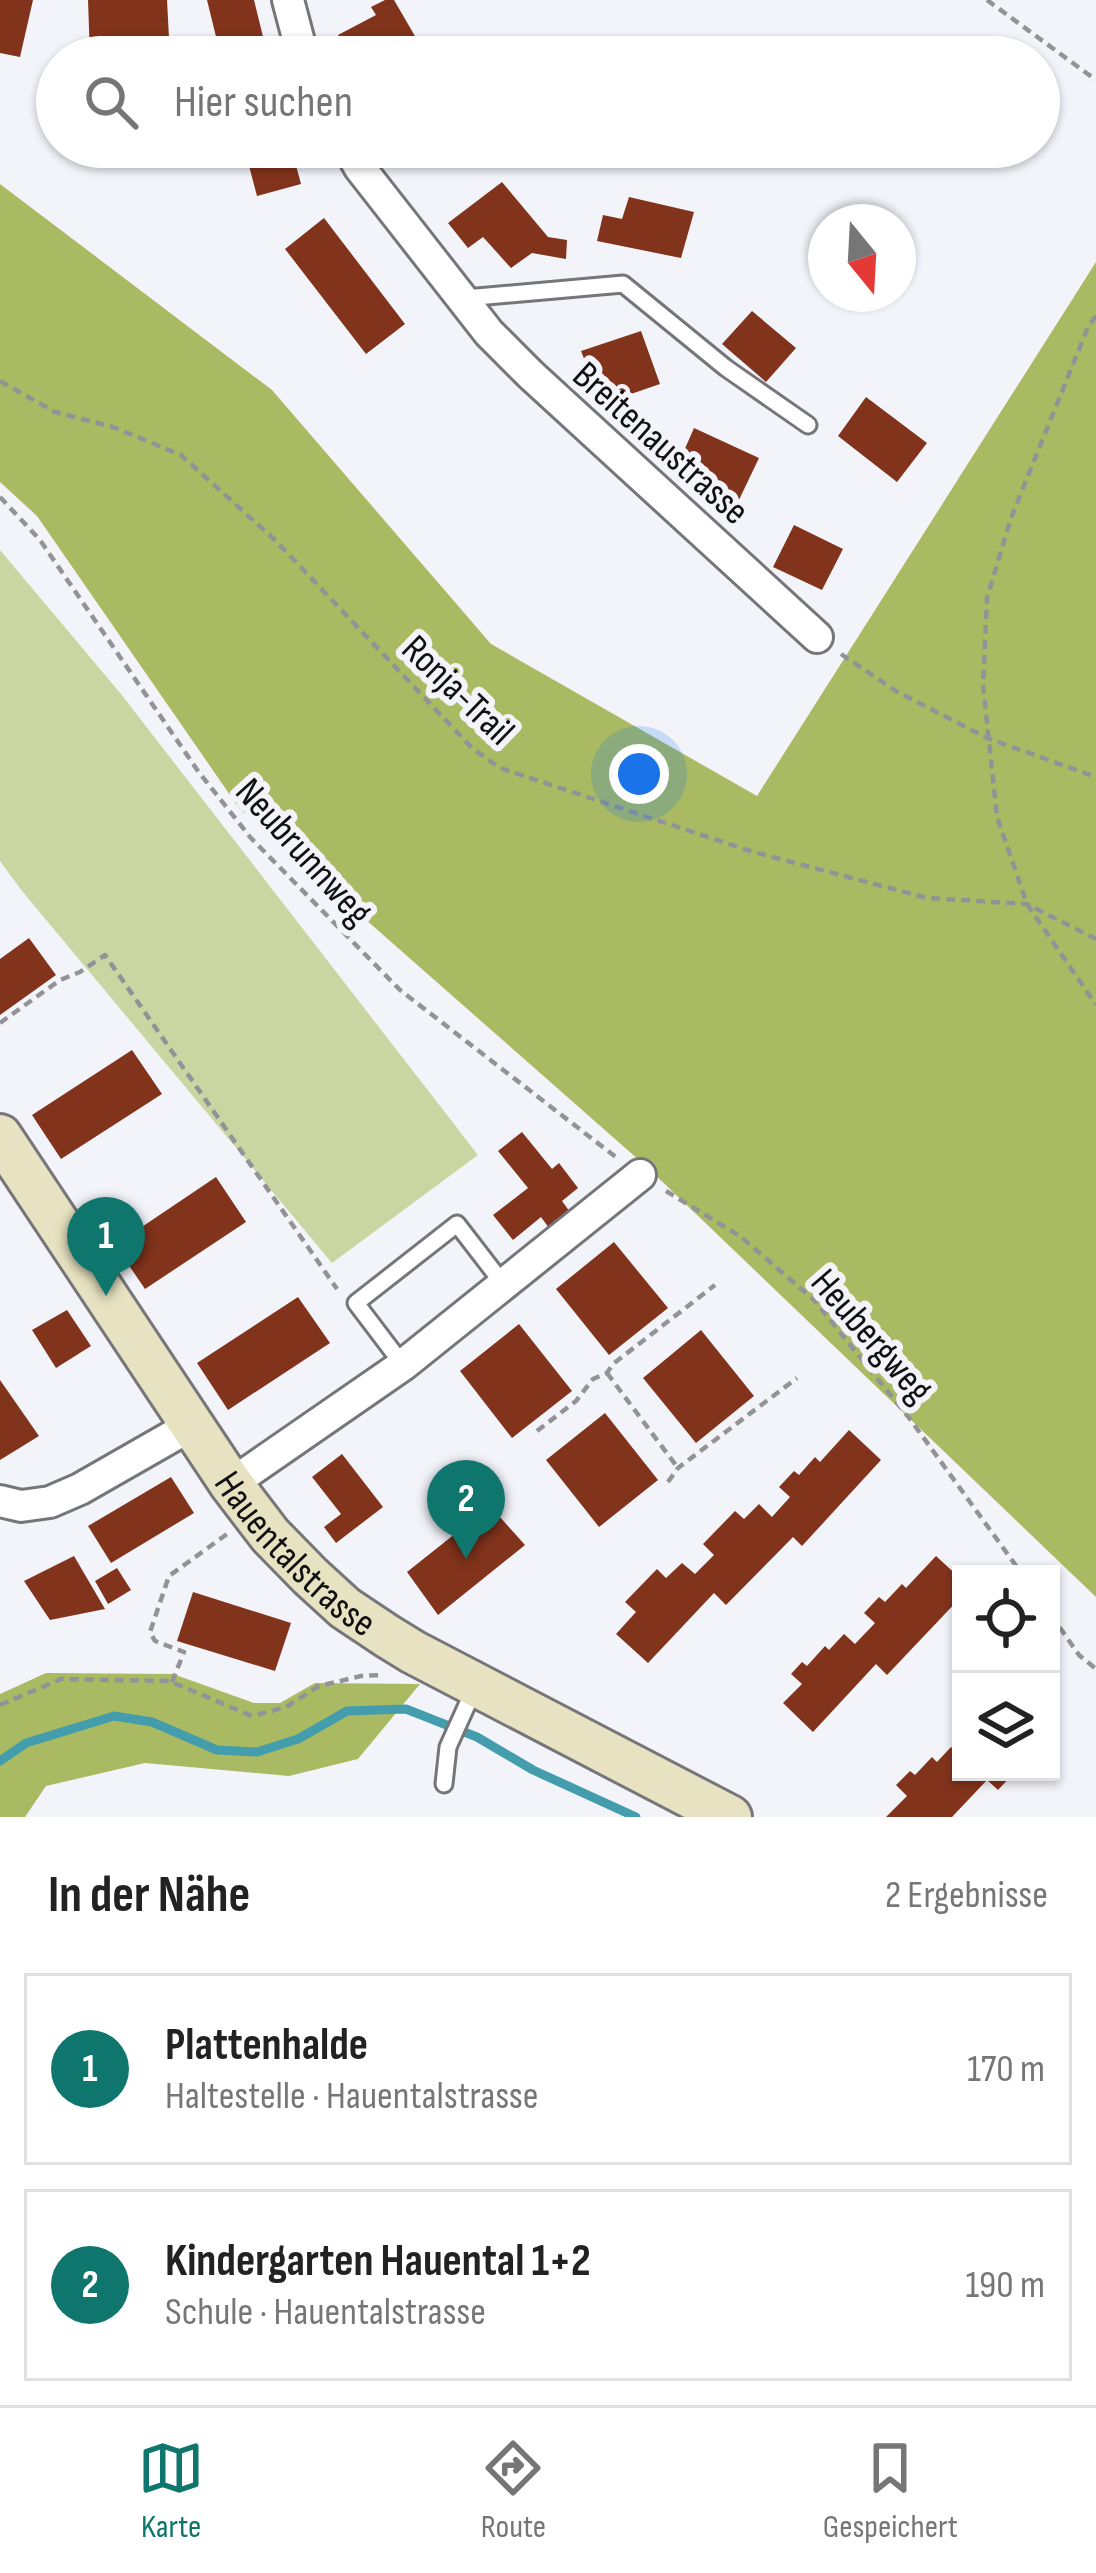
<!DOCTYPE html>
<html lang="de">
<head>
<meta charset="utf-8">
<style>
	body { margin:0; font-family:"Sofia Sans Condensed",sans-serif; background:#f6f6f6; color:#222 }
	.controls { position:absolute; right:36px; bottom:36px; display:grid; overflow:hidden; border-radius:0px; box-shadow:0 3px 9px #0004 }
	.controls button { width:108px; height:108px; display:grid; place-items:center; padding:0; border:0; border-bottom:3px solid #e0e0e0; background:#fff; color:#222; font:60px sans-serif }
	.compass { position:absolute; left:808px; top:204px; width:108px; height:108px; border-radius:50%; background:#fff; box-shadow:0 3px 9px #0004; rotate:162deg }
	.you { position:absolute; left:639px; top:774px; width:42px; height:42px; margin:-30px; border:9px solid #fff; border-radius:50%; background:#1a73e8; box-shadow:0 0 0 18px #1a73e833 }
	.badge { display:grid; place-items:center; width:78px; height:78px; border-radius:50%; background:#0f766e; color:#fff; font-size:39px; font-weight:700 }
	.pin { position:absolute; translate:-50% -99px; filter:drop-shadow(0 3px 6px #0008) }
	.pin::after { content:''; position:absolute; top:63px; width:42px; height:36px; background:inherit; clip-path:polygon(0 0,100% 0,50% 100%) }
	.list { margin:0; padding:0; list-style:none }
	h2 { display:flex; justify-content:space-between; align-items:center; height:156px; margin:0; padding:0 48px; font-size:51px }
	h2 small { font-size:39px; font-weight:400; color:#767676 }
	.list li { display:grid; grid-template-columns:78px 1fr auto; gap:36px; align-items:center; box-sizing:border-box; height:192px; margin:0 24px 24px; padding:0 24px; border:3px solid #e0e0e0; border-radius:0px }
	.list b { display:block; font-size:45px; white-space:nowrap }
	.list p { margin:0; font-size:39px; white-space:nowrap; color:#767676 }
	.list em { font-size:39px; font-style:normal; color:#767676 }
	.icon { flex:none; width:66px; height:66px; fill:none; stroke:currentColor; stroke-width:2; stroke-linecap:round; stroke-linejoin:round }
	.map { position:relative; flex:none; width:1096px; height:1817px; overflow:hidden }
	.search { position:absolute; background:#fff; box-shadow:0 3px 9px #0004; left:36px; right:36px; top:36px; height:132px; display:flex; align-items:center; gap:30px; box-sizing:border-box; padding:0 42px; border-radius:66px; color:#767676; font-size:45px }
	.sheet { height:588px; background:#fff }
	nav { display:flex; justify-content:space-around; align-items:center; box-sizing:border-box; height:168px; border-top:3px solid #e0e0e0; background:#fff; font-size:33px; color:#767676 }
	nav a { display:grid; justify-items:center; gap:6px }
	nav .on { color:#0f766e }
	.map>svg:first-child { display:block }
</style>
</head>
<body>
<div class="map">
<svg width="1096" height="1817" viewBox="0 0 1096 1817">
	<rect width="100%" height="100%" fill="#f3f4fa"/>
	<path fill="#cad6a2" d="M0,550L121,694L478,1155L332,1263L22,891L0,861Z"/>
	<path fill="#a9ba62" d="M0,184L272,390L491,644L757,796L1096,262V1597L648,1168L239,808L37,516L0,482Z
		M46,1673L173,1674L254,1703H280L315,1683L420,1684L358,1759L289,1776L145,1763L46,1786L25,1817H0V1694Z"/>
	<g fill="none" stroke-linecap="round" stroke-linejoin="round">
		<path stroke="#439dad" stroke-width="9" d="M0,1761L26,1743L114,1716L152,1722L217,1750L257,1752L298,1739L347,1711L406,1709L477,1737L533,1770L636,1817"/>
	</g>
	<path fill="#82331b" d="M0,0H33L20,57L0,53Z
		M88,0H167L170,57H90Z
		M207,0H254L268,57H221Z
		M385,0H394L419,43L392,57H352L338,35L376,15L371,7Z
		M244,147H291L301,184L257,196Z
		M502,182L548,237L567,240L566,259L532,253L511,268L483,237L468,248L448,223Z
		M629,197L694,212L681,258L597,241L603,215L622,219Z
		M324,218L405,324L366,354L285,249Z
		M752,311L796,348L766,382L722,344Z
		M641,331L660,384L602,404L581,351Z
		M866,397L927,443L897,482L838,436Z
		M694,428L759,458L737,504L673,476Z
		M794,525L843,549L822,590L773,567Z
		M29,938L56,975L0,1015V959Z
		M132,1050L162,1094L61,1159L32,1115Z
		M522,1132L552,1169L559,1163L578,1188L562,1201L570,1212L549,1228L541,1217L513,1240L493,1215L528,1188L498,1151Z
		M216,1177L246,1222L145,1289L115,1245Z
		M614,1242L668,1308L609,1355L556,1289Z
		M298,1297L330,1343L228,1410L197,1363Z
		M67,1310L91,1346L56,1368L32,1330Z
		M519,1324L572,1391L512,1438L460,1371Z
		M701,1330L754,1396L696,1443L643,1378Z
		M0,1380L39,1436L0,1460Z
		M605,1413L658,1480L599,1527L546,1460Z
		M849,1430L881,1460L802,1546L793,1537L726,1605L714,1593L648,1663L616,1634L636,1612L625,1602L657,1569L666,1578L682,1563L695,1574L714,1555L703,1544L735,1511L744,1519L759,1504L772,1517L790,1497L779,1487L794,1471L799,1475L815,1457L820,1462Z
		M342,1454L383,1507L336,1543L324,1527L341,1514L312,1477Z
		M171,1477L194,1513L111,1563L88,1526Z
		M490,1506L525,1545L438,1615L407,1572Z
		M74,1556L105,1609L50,1620L24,1581Z
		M936,1556L961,1579V1597L887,1675L876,1664L813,1732L783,1703L802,1684L791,1674L802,1662L807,1666L825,1646L829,1650L844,1634L855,1644L875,1623L864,1613L879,1597L885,1602L902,1584L906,1588Z
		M117,1568L131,1590L108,1604L95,1581Z
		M193,1592L291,1623L275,1671L177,1641Z
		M951,1747L961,1757V1772H1015L998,1790L987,1780L952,1817H886L907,1796L896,1785L910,1771L915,1775L932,1757L937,1762Z"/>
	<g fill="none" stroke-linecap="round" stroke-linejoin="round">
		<defs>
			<path id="lane" d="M465,298L623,284L726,368L808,425
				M403,1365L356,1303L457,1224L504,1285
				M444,1784L448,1747L476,1685"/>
			<path id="street" d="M288,0L303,57
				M348,147L360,168L489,333L531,375L817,637
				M231,1484L403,1365L640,1175
				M0,1501L21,1506L50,1502L80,1489L192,1425"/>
			<g id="secondary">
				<path id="s1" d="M0,1136L231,1484L270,1535L310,1576L345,1608L387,1636L413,1652L730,1817"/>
			</g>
		</defs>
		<use href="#lane" stroke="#75757a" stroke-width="21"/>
		<use href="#street" stroke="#75757a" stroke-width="36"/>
		<use href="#secondary" stroke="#75757a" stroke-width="48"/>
		<path stroke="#929397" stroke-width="4.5" stroke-dasharray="9 6" stroke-linecap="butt" d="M987,0L1096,80
			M1096,316L1088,327L1011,518L987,598L983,685L997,817L1027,904L1096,1005
			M0,381L55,412L113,427L181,455L276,541L472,748L500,768L750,851L927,898L1027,904L1096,939
			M0,497L40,540L198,771L250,837L400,990L617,1158
			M841,654L896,691L987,738L1096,777
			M0,1023L60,980L80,972L105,955L337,1289
			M666,1191L740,1236L814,1300L910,1419L1022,1574
			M607,1373L678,1468
			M537,1431L576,1401L593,1379L607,1373L613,1364L715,1285
			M668,1482L678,1468L797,1378
			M1051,1615L1079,1655L1096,1669
			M172,1682L184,1652L155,1641L150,1632L169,1576L227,1534
			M0,1705L61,1679L169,1681L252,1716L286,1707L319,1686L361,1676L381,1675"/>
		<use href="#lane" stroke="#fff" stroke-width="15"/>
		<use href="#street" stroke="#fff" stroke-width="30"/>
		<use href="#secondary" stroke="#e7e2c1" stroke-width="42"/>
	</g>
	<g text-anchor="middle" stroke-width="12" stroke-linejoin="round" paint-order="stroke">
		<g font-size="39" fill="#101012" stroke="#f3f4fa">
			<text transform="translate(662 442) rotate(42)" y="14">Breitenaustrasse</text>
			<text transform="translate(459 689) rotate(44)" y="14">Ronja-Trail</text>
			<text transform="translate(305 851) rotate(48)" y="14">Neubrunnweg</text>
			<text transform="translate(873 1335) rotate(49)" y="14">Heubergweg</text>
			<text dy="14" stroke="none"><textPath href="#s1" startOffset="513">Hauentalstrasse</textPath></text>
		</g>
	</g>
</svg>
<div class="controls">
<button><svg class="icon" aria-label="locate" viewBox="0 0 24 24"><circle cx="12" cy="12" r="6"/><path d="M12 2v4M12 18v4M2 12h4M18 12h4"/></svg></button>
<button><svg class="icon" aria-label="layers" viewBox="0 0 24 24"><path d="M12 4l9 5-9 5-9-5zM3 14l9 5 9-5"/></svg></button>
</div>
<svg class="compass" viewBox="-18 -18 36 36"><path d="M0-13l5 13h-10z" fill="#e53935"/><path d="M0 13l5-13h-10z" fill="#767676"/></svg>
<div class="you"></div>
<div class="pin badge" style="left:106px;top:1296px">1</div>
<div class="pin badge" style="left:466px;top:1559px">2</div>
<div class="search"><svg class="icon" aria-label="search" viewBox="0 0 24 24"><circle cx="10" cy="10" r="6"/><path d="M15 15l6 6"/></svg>Hier suchen</div>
</div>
<section class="sheet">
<h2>In der Nähe<small>2 Ergebnisse</small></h2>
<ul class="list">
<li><span class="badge">1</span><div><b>Plattenhalde</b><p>Haltestelle · Hauentalstrasse</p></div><em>170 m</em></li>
<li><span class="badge">2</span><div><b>Kindergarten Hauental 1+2</b><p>Schule · Hauentalstrasse</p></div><em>190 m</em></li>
</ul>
</section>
<nav>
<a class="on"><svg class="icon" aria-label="map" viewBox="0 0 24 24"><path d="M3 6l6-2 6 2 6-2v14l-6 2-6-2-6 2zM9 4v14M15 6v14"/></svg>Karte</a>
<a><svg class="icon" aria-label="directions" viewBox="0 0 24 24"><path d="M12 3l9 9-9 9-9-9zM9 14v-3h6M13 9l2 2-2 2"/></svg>Route</a>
<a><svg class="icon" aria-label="saved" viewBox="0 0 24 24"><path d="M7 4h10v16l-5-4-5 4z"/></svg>Gespeichert</a>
</nav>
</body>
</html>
